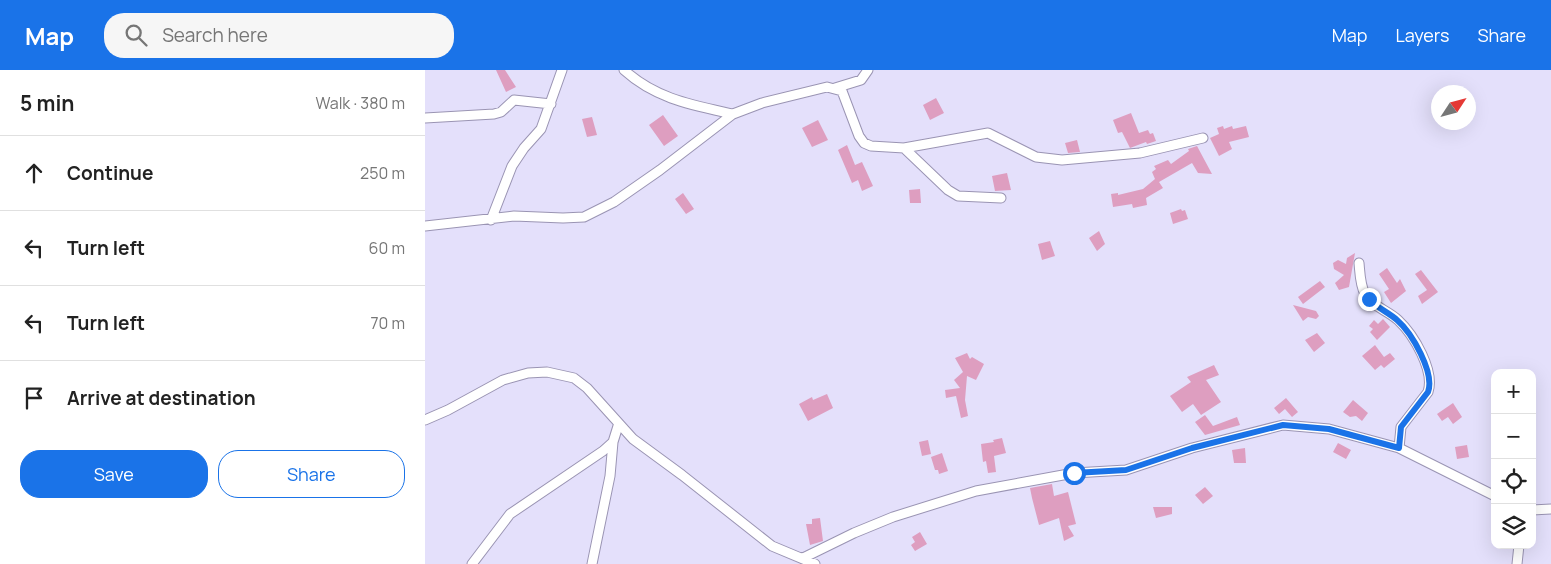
<!DOCTYPE html>
<html lang="en">
<head>
<meta charset="utf-8">
<style>
	body { margin:0; font-family:Manrope,sans-serif; background:#f6f6f6; color:#222 }
	.controls { position:absolute; right:15px; bottom:15px; display:grid; overflow:hidden; border-radius:10px; box-shadow:0 5px 20px #0002 }
	.controls button { width:45px; height:45px; display:grid; place-items:center; padding:0; border:0; border-bottom:1px solid #e0e0e0; background:#fff; color:#222; font:25px sans-serif }
	.compass { position:absolute; left:1006px; top:15px; width:45px; height:45px; border-radius:50%; background:#fff; box-shadow:0 5px 20px #0002; rotate:54deg }
	.stop { position:absolute; width:15px; height:15px; margin:-11px; border:4px solid #1a73e8; border-radius:50%; background:#fff }
	.stop.end { background:#1a73e8; border-color:#fff; box-shadow:0 1px 5px #0008 }
	.list { margin:0; padding:0; list-style:none }
	h2 { display:flex; justify-content:space-between; align-items:center; height:65px; margin:0; padding:0 20px; font-size:21px }
	h2 small { font-size:16px; font-weight:400; color:#767676 }
	.list li { display:grid; grid-template-columns:32px 1fr auto; gap:15px; align-items:center; box-sizing:border-box; height:75px; padding:0 20px; border-top:1px solid #e0e0e0 }
	.list b { display:block; font-size:19px; white-space:nowrap }
	.list em { font-size:16px; font-style:normal; color:#767676 }
	.actions { display:flex; gap:10px; padding:15px 20px }
	.actions a { flex:1; padding:11px 0; border:1px solid #1a73e8; border-radius:20px; text-align:center; font-size:18px; color:#1a73e8 }
	.actions .main { background:#1a73e8; color:#fff }
	.icon { flex:none; width:28px; height:28px; fill:none; stroke:currentColor; stroke-width:2; stroke-linecap:round; stroke-linejoin:round }
	.map { position:relative; flex:none; width:1126px; height:494px; overflow:hidden }
	header { display:flex; align-items:center; gap:30px; box-sizing:border-box; height:70px; padding:0 25px; background:#1a73e8; color:#fff }
	header strong { font-size:24px }
	nav { display:flex; gap:28px; margin-inline-start:auto; font-size:18px }
	.search { width:350px; height:45px; background:#f6f6f6; display:flex; align-items:center; gap:12px; box-sizing:border-box; padding:0 18px; border-radius:20px; color:#767676; font-size:19px }
	main { display:flex }
	aside { flex:1; background:#fff }
	.map>svg:first-child { display:block }
</style>
</head>
<body>
<header>
<strong>Map</strong>
<div class="search"><svg class="icon" aria-label="search" viewBox="0 0 24 24"><circle cx="10" cy="10" r="6"/><path d="M15 15l6 6"/></svg>Search here</div>
<nav><a>Map</a><a>Layers</a><a>Share</a></nav>
</header>
<main>
<aside>
<h2>5 min<small>Walk · 380 m</small></h2>
<ul class="list">
<li><svg class="icon" aria-label="ahead" viewBox="0 0 24 24"><path d="M12 20V5M6 11l6-6 6 6"/></svg><div><b>Continue</b></div><em>250 m</em></li>
<li><svg class="icon" aria-label="left" viewBox="0 0 24 24"><path d="M17 20v-9H6M10 6l-5 5 5 5"/></svg><div><b>Turn left</b></div><em>60 m</em></li>
<li><svg class="icon" aria-label="left" viewBox="0 0 24 24"><path d="M17 20v-9H6M10 6l-5 5 5 5"/></svg><div><b>Turn left</b></div><em>70 m</em></li>
<li><svg class="icon" aria-label="arrive" viewBox="0 0 24 24"><path d="M6 21V4h12l-3 4 3 4H6"/></svg><div><b>Arrive at destination</b></div></li>
</ul>
<div class="actions"><a class="main">Save</a><a>Share</a></div>
</aside>
<div class="map">
<svg width="1126" height="494" viewBox="0 0 1126 494">
	<rect width="100%" height="100%" fill="#e4e0fb"/>
	<path fill="#de9ec0" d="M71,0H80L91,17L81,22Z
		M511,28L519,43L505,50L498,35Z
		M706,43L714,63L723,60L725,64L728,63L731,71L722,74L721,72L705,78L697,62L693,63L688,50Z
		M238,45L253,66L239,76L224,55Z
		M167,47L172,65L162,67L157,49Z
		M393,50L403,70L387,77L377,58Z
		M798,56L799,59L807,56L808,59L821,56L824,67L804,72L807,79L794,86L785,68L794,64L792,58Z
		M652,70L655,82L643,83L640,73Z
		M422,75L430,95L437,92L448,116L437,121L433,110L427,113L413,80Z
		M772,76L787,104L773,103L767,93L734,112L738,118L721,128L722,135L708,138L707,134L688,137L686,124L693,123V125L718,119L730,109L727,102L731,99L729,96L743,90L746,94L764,81L763,79Z
		M582,103L586,120L570,121L567,106Z
		M495,119L496,133H485L484,120Z
		M258,123L269,139L261,144L250,129Z
		M756,139L757,141L760,140L763,149L748,154L745,143Z
		M674,161L680,174L672,181L664,168Z
		M625,171L630,186L617,190L613,174Z
		M930,183L924,217L914,220L910,213L919,205L909,199L908,193L913,190L921,194L922,188Z
		M962,198L972,213L975,209L981,221L966,233L959,222L964,219L954,204Z
		M996,200L1013,222L997,234L993,226L1002,220L990,204Z
		M895,211L900,217L878,234L873,227Z
		M868,235L891,241L894,246L891,249L883,247L878,251Z
		M958,249L965,257L952,270L945,262L948,259L944,256L949,250L953,254Z
		M892,263L900,273L889,282L880,270Z
		M950,275L959,287L965,283L970,289L959,298L956,295L950,300L937,286Z
		M542,283L545,289L547,287L559,294L551,310L542,306L540,330L543,346L536,348L531,326L521,328L520,320L535,318L529,310L538,302L530,288Z
		M789,295L794,305L781,310L796,332L776,345L768,334L757,342L745,326L766,312L762,307Z
		M402,324L408,338L383,351L374,334L387,327L388,330Z
		M861,328L873,342L867,347L860,339L854,344L849,338Z
		M928,330L943,343L937,351L931,346L925,347L918,342Z
		M1028,333L1037,347L1028,354L1023,347L1017,351L1012,344Z
		M780,345L788,356L812,347L815,355L780,365L770,352Z
		M577,368L581,383L569,386L571,402L563,403L561,391L558,392L556,374L569,372L568,370Z
		M503,370L506,384L497,386L494,372Z
		M913,373L926,380L921,389L908,382Z
		M1042,375L1044,387L1032,389L1030,377Z
		M820,378L821,393H809L807,380Z
		M517,383L523,401L514,404L513,400H510L506,387Z
		M627,414L629,426L643,422L651,454L643,456L649,466L639,471L634,448L614,455L607,428L605,418Z
		M780,417L788,426L778,434L770,425Z
		M728,437H747V444L731,448Z
		M395,448L398,471L385,475L381,454H387V449Z
		M495,462L502,474L490,481L486,475L490,472L487,467Z"/>
	<g fill="none" stroke-linecap="round" stroke-linejoin="round">
		<defs>
			<path id="minor" d="M199,0C231,29 267,35 308,44
				M410,18L436,10L443,0
				M0,48L69,44L76,42L89,30L126,34
				M479,78L523,120L533,126L576,128
				M66,150L87,96L99,78L116,59L137,0
				M0,156L89,146L138,148L159,147L189,132L235,100L308,44L337,33L402,17L417,21L434,66L439,73L446,76L479,78L563,63L611,87L637,90L715,83L778,68
				M934,193C935,203 935,215 940,224C948,237 962,240 973,250C989,265 1010,301 1003,322L976,357L974,378
				M0,350L23,340L78,310L103,303L122,302L149,308L162,318L208,369L257,405L347,476L390,494
				M1107,440L1126,439
				M378,488L429,463L468,447L551,421L649,403L701,400L767,378L858,355L904,359L974,378L1070,426
				M47,494L85,444L178,381L188,372L193,356
				M167,494L185,406L188,372
				M1092,494L1094,475"/>
		</defs>
		<use href="#minor" stroke="#9a94b3" stroke-width="11"/>
		<use href="#minor" stroke="#fff" stroke-width="9"/>
	</g>
	<g fill="none" stroke-linecap="round" stroke-linejoin="round">
		<path stroke="#1a73e8" stroke-width="6" d="M649,403L701,400L767,378L858,355L904,359L974,378L976,357L1003,322C1010,303 987,263 972,250C963,242 952,238 944,229"/>
	</g>
</svg>
<div class="controls">
<button>+</button>
<button>−</button>
<button><svg class="icon" aria-label="locate" viewBox="0 0 24 24"><circle cx="12" cy="12" r="6"/><path d="M12 2v4M12 18v4M2 12h4M18 12h4"/></svg></button>
<button><svg class="icon" aria-label="layers" viewBox="0 0 24 24"><path d="M12 4l9 5-9 5-9-5zM3 14l9 5 9-5"/></svg></button>
</div>
<svg class="compass" viewBox="-18 -18 36 36"><path d="M0-13l5 13h-10z" fill="#e53935"/><path d="M0 13l5-13h-10z" fill="#767676"/></svg>
<div class="stop" style="left:649px;top:403px"></div>
<div class="stop end" style="left:944px;top:229px"></div>
</div>
</main>
</body>
</html>
